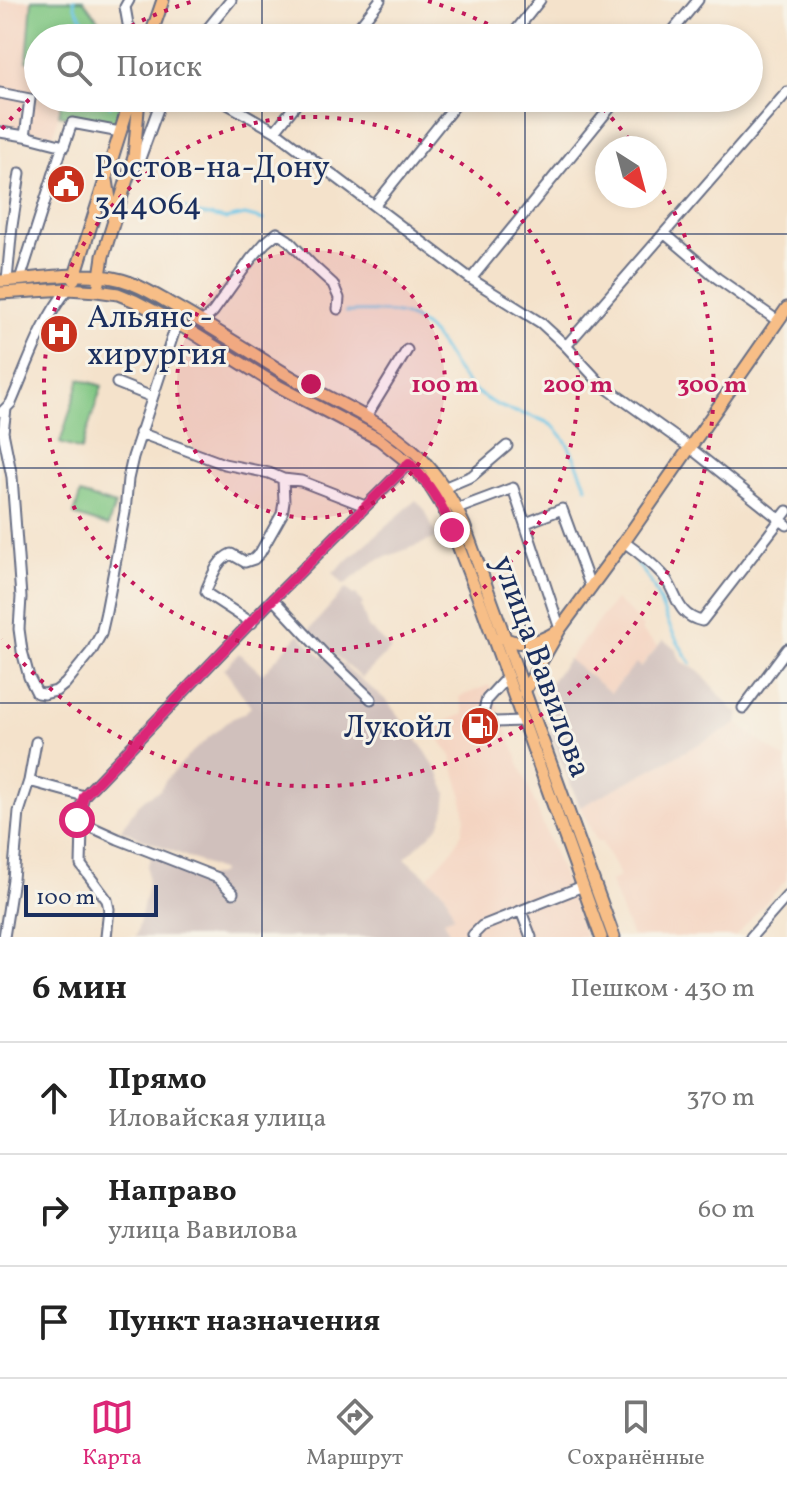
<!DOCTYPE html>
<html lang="ru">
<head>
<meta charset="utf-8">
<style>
	body { margin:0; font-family:Vollkorn,serif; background:#f6f6f6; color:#222 }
	.compass { position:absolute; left:595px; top:136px; width:72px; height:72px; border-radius:50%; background:#fff; box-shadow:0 4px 12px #0003; rotate:144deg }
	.scale { position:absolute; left:24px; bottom:20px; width:134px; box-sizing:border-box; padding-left:8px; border:4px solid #1b2f5e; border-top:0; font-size:22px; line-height:28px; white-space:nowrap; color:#1b2f5e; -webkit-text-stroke:6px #f7f3e8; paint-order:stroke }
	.stop { position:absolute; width:24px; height:24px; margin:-18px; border:6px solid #db2777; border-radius:50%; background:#fff }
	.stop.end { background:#db2777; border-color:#fff; box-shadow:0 2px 8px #0008 }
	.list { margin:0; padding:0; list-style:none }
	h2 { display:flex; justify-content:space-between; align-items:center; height:104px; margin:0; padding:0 32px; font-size:34px }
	h2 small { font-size:26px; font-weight:400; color:#767676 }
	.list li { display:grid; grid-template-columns:52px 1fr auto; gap:24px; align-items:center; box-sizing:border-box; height:112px; padding:0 32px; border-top:2px solid #e0e0e0 }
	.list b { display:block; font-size:30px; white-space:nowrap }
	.list p { margin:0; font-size:26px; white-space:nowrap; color:#767676 }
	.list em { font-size:26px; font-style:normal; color:#767676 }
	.icon { flex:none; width:44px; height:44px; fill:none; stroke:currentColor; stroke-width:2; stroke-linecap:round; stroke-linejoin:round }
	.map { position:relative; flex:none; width:787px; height:937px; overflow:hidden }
	.search { position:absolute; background:#fff; box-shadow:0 4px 12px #0003; left:24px; right:24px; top:24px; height:88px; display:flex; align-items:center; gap:20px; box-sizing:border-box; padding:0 28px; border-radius:44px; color:#767676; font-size:30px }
	.sheet { height:440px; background:#fff }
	nav { display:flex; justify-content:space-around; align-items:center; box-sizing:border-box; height:112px; border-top:2px solid #e0e0e0; background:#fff; font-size:22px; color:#767676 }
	nav a { display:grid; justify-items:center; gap:4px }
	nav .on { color:#db2777 }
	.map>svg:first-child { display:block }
</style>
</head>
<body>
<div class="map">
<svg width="787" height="937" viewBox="0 0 787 937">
	<rect width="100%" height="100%" fill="#f7f3e8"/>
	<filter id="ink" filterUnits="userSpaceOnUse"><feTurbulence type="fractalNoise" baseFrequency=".0125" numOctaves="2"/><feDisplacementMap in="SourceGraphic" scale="16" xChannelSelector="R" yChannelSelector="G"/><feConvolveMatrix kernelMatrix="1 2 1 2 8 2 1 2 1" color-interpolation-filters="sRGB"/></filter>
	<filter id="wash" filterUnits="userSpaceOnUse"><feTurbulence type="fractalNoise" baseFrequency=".006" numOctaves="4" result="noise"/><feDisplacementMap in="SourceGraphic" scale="32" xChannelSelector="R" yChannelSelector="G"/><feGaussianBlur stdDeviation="1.8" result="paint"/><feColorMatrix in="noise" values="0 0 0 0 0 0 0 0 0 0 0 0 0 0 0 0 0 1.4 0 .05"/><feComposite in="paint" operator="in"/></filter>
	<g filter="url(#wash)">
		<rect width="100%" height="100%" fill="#f4e2cb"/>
		<path fill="#f4d3c0" d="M0,0H32L27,61L38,62V98H62L54,134L0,127Z
			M615,600L627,609L643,627L641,631L658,646L640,667L636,664L611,693L568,660Z
			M489,685L563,876L586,937H451L444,919L453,915L445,893L428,877L454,848L462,832L465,819L462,797L451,756L432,727L464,714L459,697Z
			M737,724L787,761V879L735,937H632L610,882L620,876L601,841L597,842L580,807Z"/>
		<path fill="#d0c0bc" d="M416,500L425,510L437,538L375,561L344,585L333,573Z
			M346,588L353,595L356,594L363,604L361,606L368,627L391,649L362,678L307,632Z
			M299,634L322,657L327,652L387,701L426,752L439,774L447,793L445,810L439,826L405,858L445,893L454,916L444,920L451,937H136L148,885L147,867L152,855L205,878L219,874L222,871L121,830L137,806L146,798L160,790L166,780L190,754L229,720L243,714L251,707L224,669L239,653L262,674Z
			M663,640L675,648L681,661L698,670L733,710L739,713L737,724L580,807L549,732L555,729L543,692L568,659L611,693L636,663L641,667Z"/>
		<path fill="#7fc682" stroke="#4d7a70" stroke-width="2" d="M32,0H83L112,38H38V62L27,61Z
			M62,98H124L114,125L59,115Z
			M80,379L102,386L81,450L60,443Z
			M80,494L115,505L108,526L74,515Z"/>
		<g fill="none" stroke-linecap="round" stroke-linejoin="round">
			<path stroke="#69c5e7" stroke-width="3" d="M74,0L75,7L95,38
				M110,106L111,98
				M172,201L194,213L226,219L245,215L264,220
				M346,312C368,312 392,309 413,319C440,332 448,364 468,384C478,395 495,405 509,410C524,415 543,417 555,428C571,443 578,468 587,487
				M637,564C655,583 658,599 668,622C674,637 682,650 691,663"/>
		</g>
	</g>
	<g filter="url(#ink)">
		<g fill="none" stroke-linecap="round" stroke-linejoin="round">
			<defs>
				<path id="minor" d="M129,0L125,7L128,24L136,38
					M200,38L231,0
					M350,38L380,0
					M510,38L540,0
					M667,38L698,0
					M0,93L30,99L25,136
					M217,98L275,131L471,279L541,323L566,346L601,384L689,447L787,525
					M275,131L301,98
					M0,132L25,136L64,146L72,123L120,132
					M132,173L138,164L162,98
					M375,205L461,98
					M664,233L717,278L778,321
					M21,279L22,273L61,151L64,146
					M471,279L618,98
					M7,280L12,226L20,173
					M202,322L213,312L251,259L265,243L277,233L288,240L311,264L333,284L339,298L338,309
					M566,346L787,92
					M117,383L152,397
					M6,409L3,432L12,477L21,597L19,629L22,651L29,677L37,693L44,694L56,691L65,684L91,652L101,634L106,612L125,512L128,479L133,457L177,323
					M2,412L11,403C27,366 42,320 68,289
					M366,417L407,350
					M140,433L224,464L269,473L283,479L301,481L365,506
					M446,487L472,476L507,446
					M457,509L513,488L560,629
					M526,523L562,509L591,588
					M624,542C638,552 651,562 663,575C678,593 675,615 702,621L787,511
					M273,599L325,655L371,699
					M252,623L209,595L206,592L207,588C213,575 217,560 231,554L245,562L254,559L260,553L282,514L284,502L283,479
					M508,676L487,699L483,713L486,719L495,722L524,721
					M743,708L787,649
					M29,781L84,796
					M78,821L118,839L218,878L233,893
					M521,911L531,937
					M4,937L13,879L19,812L29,781L36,742
					M106,937L109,909L107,900L81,865L82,827L77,820L84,796L273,599L409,463
					M474,937L473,935L482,926L583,886
					M751,937L787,896"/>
				<path id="major" d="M150,38L163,0
					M107,180L113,218
					M74,279L131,98
					M0,281C40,279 83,269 122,280C140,285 155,295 171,304C209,325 245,349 281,371C326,399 378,417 417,454C438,475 452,498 464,525L614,937
					M99,283L103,256L134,157L139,98
					M0,293L68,289L97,291L118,294L135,301L177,323L278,386L379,439L409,463L428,483L443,507L482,607L601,937
					M501,637C521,647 538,643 556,632
					M524,692L560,629L624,542L787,308"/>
			</defs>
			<use href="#minor" stroke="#676e84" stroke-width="13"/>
			<use href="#major" stroke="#676e84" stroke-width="15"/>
			<use href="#minor" stroke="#fff" stroke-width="9"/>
			<use href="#major" stroke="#f7be87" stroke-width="11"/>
		</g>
	</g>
	<g fill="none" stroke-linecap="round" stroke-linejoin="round" filter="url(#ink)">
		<path stroke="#db2777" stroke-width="10" d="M77,820L84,796L273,599L409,463C430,485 441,502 452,530"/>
	</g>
	<path fill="none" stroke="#1b2f5e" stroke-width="2" stroke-opacity="0.55" d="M262,0V38M525,0V38M262,98V937M525,98V937M0,234H787M0,468H787M0,703H787"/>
	<circle cx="311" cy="384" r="134" fill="#c2185b" fill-opacity=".12"/>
	<g fill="none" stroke="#c2185b" stroke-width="4" stroke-dasharray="4 8">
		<circle cx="311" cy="384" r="134"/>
		<circle cx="311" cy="384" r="267"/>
		<path d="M2 129A401 401 0 0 1 38 91M110 37A401 401 0 0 1 194 1M428 1A401 401 0 0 1 512 37M595 100A401 401 0 0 1 633 145M657 180A401 401 0 0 1 2 639"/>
	</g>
	<defs>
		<symbol id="civic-disc" viewBox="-11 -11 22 22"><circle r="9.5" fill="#c8321e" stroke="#f7f3e8"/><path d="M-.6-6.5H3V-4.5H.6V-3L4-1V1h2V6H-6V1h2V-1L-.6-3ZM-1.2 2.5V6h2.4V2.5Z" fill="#fff"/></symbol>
		<symbol id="hospital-disc" viewBox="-11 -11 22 22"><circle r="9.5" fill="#c8321e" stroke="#f7f3e8"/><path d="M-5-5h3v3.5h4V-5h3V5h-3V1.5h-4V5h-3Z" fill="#fff"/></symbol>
		<symbol id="fuel-disc" viewBox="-11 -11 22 22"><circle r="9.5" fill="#c8321e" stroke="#f7f3e8"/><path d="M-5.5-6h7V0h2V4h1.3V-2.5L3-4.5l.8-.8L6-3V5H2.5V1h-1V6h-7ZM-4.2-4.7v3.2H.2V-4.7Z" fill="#fff"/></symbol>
	</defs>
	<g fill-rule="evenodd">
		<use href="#civic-disc" x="44" y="162" width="44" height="44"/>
		<use href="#hospital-disc" x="37" y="312" width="44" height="44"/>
		<use href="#fuel-disc" x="458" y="704" width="44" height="44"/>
	</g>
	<g text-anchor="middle" stroke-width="6" stroke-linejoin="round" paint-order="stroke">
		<g font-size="32" fill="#1b2f5e" stroke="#f7f3e8" text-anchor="start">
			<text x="94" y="177">Ростов-на-Дону<tspan x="94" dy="37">344064</tspan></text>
			<text x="87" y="327">Альянс -<tspan x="87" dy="37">хирургия</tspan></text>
			<text x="452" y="737" text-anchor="end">Лукойл</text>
		</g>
		<g font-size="32" fill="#1b2f5e" stroke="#f7f3e8">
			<text transform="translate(543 666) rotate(70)" y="11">улица Вавилова</text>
		</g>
	</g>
	<circle cx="311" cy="384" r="12" fill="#c2185b" stroke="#f7f3e8" stroke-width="4"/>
	<g font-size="24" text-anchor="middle" font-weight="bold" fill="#c2185b" stroke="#f7f3e8" stroke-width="6" stroke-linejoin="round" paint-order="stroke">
		<text x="445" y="392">100 m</text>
		<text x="578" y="392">200 m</text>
		<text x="712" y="392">300 m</text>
	</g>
</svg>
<svg class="compass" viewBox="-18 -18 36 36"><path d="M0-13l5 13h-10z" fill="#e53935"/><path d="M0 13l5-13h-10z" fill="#767676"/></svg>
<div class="scale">100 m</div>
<div class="stop" style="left:77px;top:820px"></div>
<div class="stop end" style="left:452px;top:530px"></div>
<div class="search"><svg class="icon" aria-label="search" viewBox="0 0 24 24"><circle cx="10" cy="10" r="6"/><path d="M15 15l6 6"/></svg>Поиск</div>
</div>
<section class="sheet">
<h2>6 мин<small>Пешком · 430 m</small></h2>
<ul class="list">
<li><svg class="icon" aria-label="ahead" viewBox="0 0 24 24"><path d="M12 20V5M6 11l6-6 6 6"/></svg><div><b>Прямо</b><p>Иловайская улица</p></div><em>370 m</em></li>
<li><svg class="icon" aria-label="right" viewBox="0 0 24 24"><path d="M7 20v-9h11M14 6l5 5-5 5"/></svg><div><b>Направо</b><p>улица Вавилова</p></div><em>60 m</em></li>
<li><svg class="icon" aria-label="arrive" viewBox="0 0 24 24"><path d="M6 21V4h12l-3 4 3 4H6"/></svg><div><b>Пункт назначения</b></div></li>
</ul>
</section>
<nav>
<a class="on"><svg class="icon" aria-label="map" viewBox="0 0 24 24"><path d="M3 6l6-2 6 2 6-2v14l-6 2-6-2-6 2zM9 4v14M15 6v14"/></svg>Карта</a>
<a><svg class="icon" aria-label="directions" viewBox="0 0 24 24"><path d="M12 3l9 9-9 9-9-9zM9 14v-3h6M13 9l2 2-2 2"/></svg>Маршрут</a>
<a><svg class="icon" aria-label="saved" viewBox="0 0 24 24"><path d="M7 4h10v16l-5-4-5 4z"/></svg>Сохранённые</a>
</nav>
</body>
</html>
